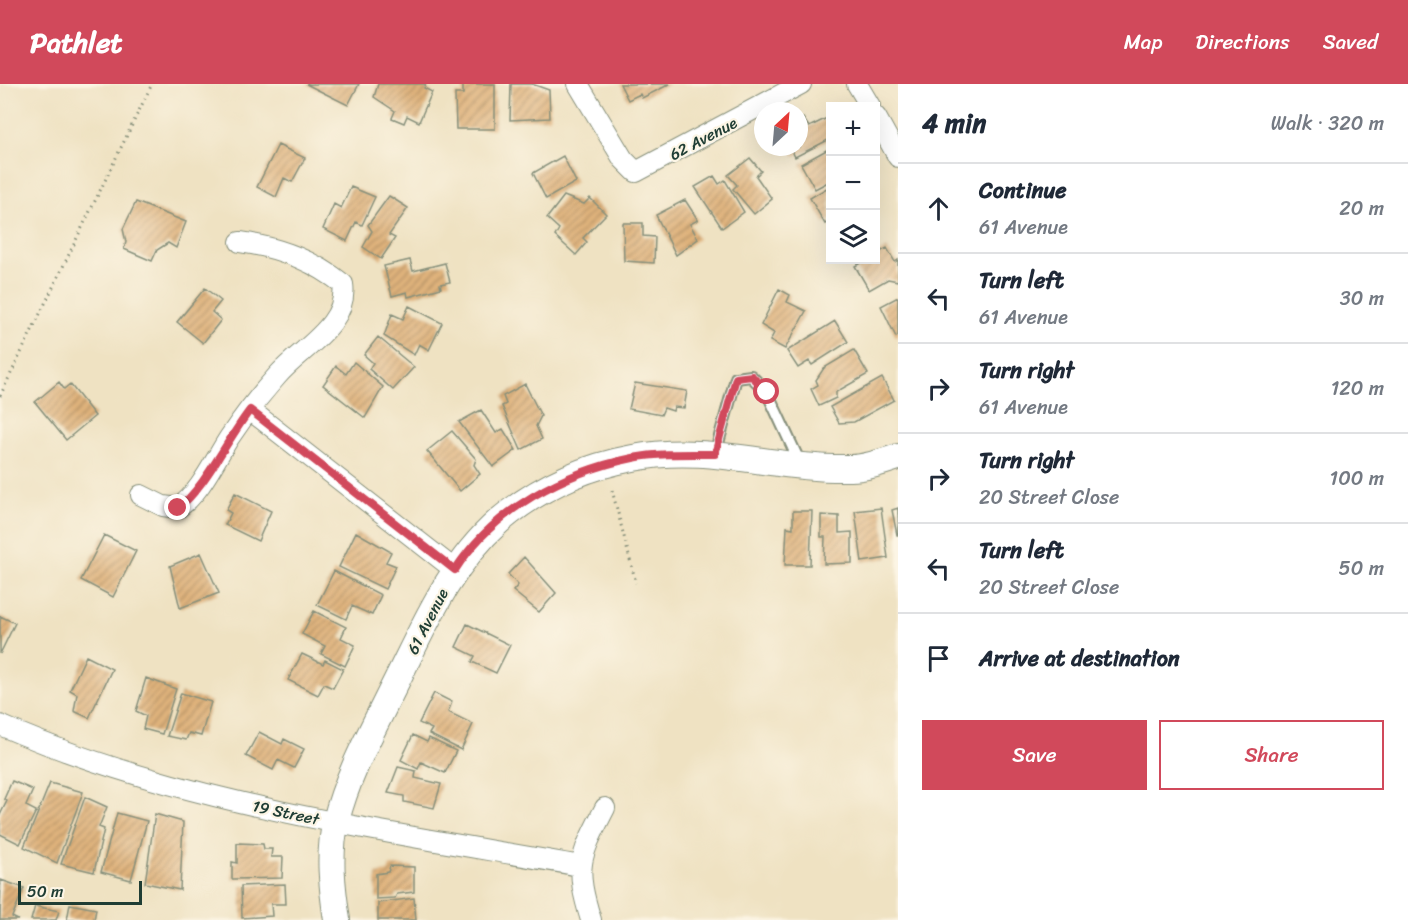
<!DOCTYPE html>
<html lang="en">
<head>
<meta charset="utf-8">
<style>
	body { margin:0; font-family:Sriracha,sans-serif; background:#f2f2f3; color:#1f2937 }
	.controls { position:absolute; right:18px; top:18px; display:grid; overflow:hidden; border-radius:0px; box-shadow:0 6px 24px #0002 }
	.controls button { width:54px; height:54px; display:grid; place-items:center; padding:0; border:0; border-bottom:2px solid #e0e1e3; background:#fff; color:#1f2937; font:30px sans-serif }
	.compass { position:absolute; left:754px; top:18px; width:54px; height:54px; border-radius:50%; background:#fff; box-shadow:0 6px 24px #0002; rotate:26deg }
	.scale { position:absolute; left:18px; bottom:15px; width:124px; box-sizing:border-box; padding-left:6px; border:3px solid #1f3d34; border-top:0; font-size:16px; line-height:21px; white-space:nowrap; color:#1f3d34; -webkit-text-stroke:4px #fcf5e5; paint-order:stroke }
	.stop { position:absolute; width:18px; height:18px; margin:-14px; border:4px solid #d1495b; border-radius:50%; background:#fff }
	.stop.end { background:#d1495b; border-color:#fff; box-shadow:0 2px 6px #0008 }
	.list { margin:0; padding:0; list-style:none }
	h2 { display:flex; justify-content:space-between; align-items:center; height:78px; margin:0; padding:0 24px; font-size:26px }
	h2 small { font-size:20px; font-weight:400; color:#747a83 }
	.list li { display:grid; grid-template-columns:39px 1fr auto; gap:18px; align-items:center; box-sizing:border-box; height:90px; padding:0 24px; border-top:2px solid #e0e1e3 }
	.list b { display:block; font-size:22px; white-space:nowrap }
	.list p { margin:0; font-size:20px; white-space:nowrap; color:#747a83 }
	.list em { font-size:20px; font-style:normal; color:#747a83 }
	.actions { display:flex; gap:12px; padding:18px 24px }
	.actions a { flex:1; padding:14px 0; border:2px solid #d1495b; border-radius:0px; text-align:center; font-size:21px; color:#d1495b }
	.actions .main { background:#d1495b; color:#fff }
	.icon { flex:none; width:33px; height:33px; fill:none; stroke:currentColor; stroke-width:2; stroke-linecap:round; stroke-linejoin:round }
	.map { position:relative; flex:none; width:898px; height:836px; overflow:hidden }
	header { display:flex; align-items:center; gap:36px; box-sizing:border-box; height:84px; padding:0 30px; background:#d1495b; color:#fff }
	header strong { font-size:28px }
	nav { display:flex; gap:33px; margin-inline-start:auto; font-size:21px }
	main { display:flex }
	aside { flex:1; background:#fff }
	.map>svg:first-child { display:block }
</style>
</head>
<body>
<header>
<strong>Pathlet</strong>
<nav><a>Map</a><a>Directions</a><a>Saved</a></nav>
</header>
<main>
<div class="map">
<svg width="898" height="836" viewBox="0 0 898 836">
	<defs>
		<pattern id="building-hatch" width="6" height="6" patternUnits="userSpaceOnUse" patternTransform="scale(1.5)"><rect width="6" height="6" fill="#dfb27c"/><path d="M-1 1l2-2M0 6l6-6M5 7l2-2" fill="none" stroke="#b49266"/></pattern>
	</defs>
	<rect width="100%" height="100%" fill="#fcf5e5"/>
	<filter id="ink" filterUnits="userSpaceOnUse"><feTurbulence type="fractalNoise" baseFrequency=".0167" numOctaves="2"/><feDisplacementMap in="SourceGraphic" scale="12" xChannelSelector="R" yChannelSelector="G"/><feConvolveMatrix kernelMatrix="1 2 1 2 8 2 1 2 1" color-interpolation-filters="sRGB"/></filter>
	<filter id="wash" filterUnits="userSpaceOnUse"><feTurbulence type="fractalNoise" baseFrequency=".008" numOctaves="4" result="noise"/><feDisplacementMap in="SourceGraphic" scale="24" xChannelSelector="R" yChannelSelector="G"/><feGaussianBlur stdDeviation="1.35" result="paint"/><feColorMatrix in="noise" values="0 0 0 0 0 0 0 0 0 0 0 0 0 0 0 0 0 1.4 0 .05"/><feComposite in="paint" operator="in"/></filter>
	<g filter="url(#wash)">
		<rect width="100%" height="100%" fill="#efe2c2"/>
		<g id="blocks">
			<path fill="url(#building-hatch)" d="M306,0H359L348,21Z
				M378,0H426L424,4L432,8L419,38L407,32L404,39L392,34L395,27L374,13Z
				M463,0H495V45H456L455,10H463Z
				M511,0H532L549,6L550,34L510,36Z
				M620,0H670L642,14L640,10L628,16Z
				M803,34L809,43L827,34L830,41V55L795,73L790,63H799V36Z
				M278,61L305,74L292,98L284,94L276,113L257,103Z
				M830,64V97L815,105L801,80Z
				M563,72L576,98L546,115L533,89Z
				M750,74L761,87L756,92L772,115L754,130L733,105L737,101L728,91Z
				M714,92L719,100L725,96L744,128L722,144L695,103Z
				M830,102V136L825,140L810,114Z
				M351,103L375,113L362,141L356,138L347,157L323,145L334,120L341,124Z
				M389,112L408,124L389,151L395,154L381,175L363,163L372,147L368,141Z
				M564,112L584,120L590,114L606,130L583,154L587,158L576,171L555,152L559,145L547,134Z
				M685,116L698,136L690,140L698,155L676,171L656,131Z
				M136,118L186,138L176,164L168,159L157,166L152,177L124,165L126,158L123,145Z
				M623,139H643V152L655,153L654,179L624,177Z
				M887,164L895,178L898,176V197L888,195L869,206L855,182L866,176H876V170Z
				M410,176L413,187L445,179L450,198L440,200L441,204L408,213L407,208L392,212L384,182Z
				M205,204L221,217L212,228L221,236L203,259L177,238Z
				M779,205L790,211L787,218L806,227L785,265L770,257L774,249L761,241Z
				M898,213V252L896,253L881,222Z
				M409,222L442,239L429,266L419,260L414,271L384,252L392,230L403,235Z
				M835,237L848,258L812,281L809,277L798,284L787,267Z
				M378,253L414,283L393,306L369,285L373,279L364,271Z
				M854,266L868,290L836,308V314L819,322L811,305L818,301L816,296L824,284Z
				M354,278L383,303L365,334L323,301L336,282L346,290Z
				M882,294L894,316L854,338L839,339L830,323Z
				M59,298L64,305L70,300L95,332L66,356L35,318Z
				M635,299L687,307L684,324L674,323L673,327L664,324L661,331L629,325Z
				M525,300L541,332L536,342L542,355L521,366L502,322L506,320L503,312Z
				M481,326L496,349L503,345L516,366L493,383L459,338Z
				M452,347L476,375L474,381L480,390L460,407L427,367Z
				M235,409L271,427L258,457L225,441L231,429L226,426Z
				M881,424L888,474L862,478L855,427Z
				M898,424V451H897L892,426Z
				M793,427H812L810,481H785L787,443L793,444Z
				M821,431L839,432V449L852,448V479L824,480L825,453H821Z
				M356,448L391,468L386,478L396,482L385,505L339,483Z
				M104,451L136,467L113,513L81,496Z
				M201,469L219,509L180,524L170,482Z
				M524,473L556,509L539,528L513,507L518,501L508,490Z
				M334,487L381,511L372,531L352,522L346,535L317,521Z
				M314,527L346,543L341,554L355,561L345,582L321,570L325,562L302,550Z
				M0,532L15,539L0,570Z
				M467,540L510,561L496,589L472,578L475,572L456,563Z
				M302,570L323,580L325,576L343,585L333,604L324,600L318,611L288,596Z
				M86,572L112,585L89,634L74,627L77,610L70,606Z
				M146,594L176,605L162,650L143,645L146,632L136,627Z
				M181,609L211,618L201,652L189,649L186,656L167,652Z
				M434,609L452,618L448,628L473,640L461,666L429,650L432,645L419,639Z
				M259,648L282,660L284,655L304,665L294,684L278,676L273,686L246,672Z
				M413,651L427,658L429,654L456,667L445,689L421,678L418,685L401,676Z
				M398,683L416,687L415,694L441,700L434,724L404,718V712L388,709Z
				M12,697L33,706L26,722L36,727L20,760L0,750V731L7,717L4,715Z
				M50,699L83,708L57,779L24,763Z
				M85,713L107,723L99,743L104,745L94,788L61,780Z
				M117,729L147,737L131,796L101,788Z
				M155,730L183,738L180,806L145,799Z
				M237,759L263,760L264,765H272L271,773H283L282,794L232,795V778L237,779Z
				M390,782L414,783V808L397,810L395,814L376,815V790L388,788Z
				M1,796L24,804L12,833L18,836H0Z
				M285,800L286,820H271L272,832L242,834L241,802Z
				M414,814L416,836H378V819Z
				M70,820L96,825L94,836H67Z
				M35,822L59,827L56,836H31Z"/>
		</g>
	</g>
	<g filter="url(#ink)">
		<use href="#blocks" fill-opacity="0" stroke="#87907b" stroke-width="1.5"/>
		<g fill="none" stroke-linecap="round" stroke-linejoin="round">
			<defs>
				<path id="service" d="M715,370L736,294L751,292L767,308L800,379"/>
				<path id="minor" d="M578,0L623,75L636,88L801,0
					M857,0L870,22
					M876,33L898,73
					M250,326L455,486
					M141,411L163,422L178,424C201,408 214,377 229,354C243,333 260,311 277,292C301,264 349,241 343,200C313,176 277,163 240,158
					M0,641C183,721 385,747 580,782
					M591,836C574,781 580,773 605,724"/>
				<path id="tertiary" d="M337,836C332,803 328,769 336,737C347,692 371,649 391,608C422,547 447,483 499,437C538,404 584,383 633,374C708,359 777,386 850,384C865,384 883,378 898,373"/>
			</defs>
			<use href="#service" stroke="#87907b" stroke-width="14"/>
			<use href="#minor" stroke="#87907b" stroke-width="22"/>
			<use href="#tertiary" stroke="#87907b" stroke-width="28"/>
			<path stroke="#87907b" stroke-width="3" stroke-dasharray="1.5 4.5" stroke-linecap="butt" d="M0,312L152,0
				M612,406L636,499"/>
			<use href="#service" stroke="#fff" stroke-width="10"/>
			<use href="#minor" stroke="#fff" stroke-width="20"/>
			<use href="#tertiary" stroke="#fff" stroke-width="26"/>
		</g>
	</g>
	<g fill="none" stroke-linecap="round" stroke-linejoin="round" filter="url(#ink)">
		<path stroke="#d1495b" stroke-width="8" d="M178,424C204,405 228,354 250,326L455,486C494,425 564,388 633,374C659,369 688,370 715,370L736,294L752,292L767,308"/>
	</g>
	<g text-anchor="middle" stroke-width="4.5" stroke-linejoin="round" paint-order="stroke">
		<g font-size="16" fill="#1f3d34" stroke="#fcf5e5">
			<text transform="translate(703 54) rotate(-28)" y="6">62 Avenue</text>
			<text transform="translate(427 537) rotate(-63)" y="6">61 Avenue</text>
			<text transform="translate(286 728) rotate(12)" y="6">19 Street</text>
		</g>
	</g>
</svg>
<div class="controls">
<button>+</button>
<button>−</button>
<button><svg class="icon" aria-label="layers" viewBox="0 0 24 24"><path d="M12 4l9 5-9 5-9-5zM3 14l9 5 9-5"/></svg></button>
</div>
<svg class="compass" viewBox="-18 -18 36 36"><path d="M0-13l5 13h-10z" fill="#e53935"/><path d="M0 13l5-13h-10z" fill="#747a83"/></svg>
<div class="scale">50 m</div>
<div class="stop" style="left:767px;top:308px"></div>
<div class="stop end" style="left:178px;top:424px"></div>
</div>
<aside>
<h2>4 min<small>Walk · 320 m</small></h2>
<ul class="list">
<li><svg class="icon" aria-label="ahead" viewBox="0 0 24 24"><path d="M12 20V5M6 11l6-6 6 6"/></svg><div><b>Continue</b><p>61 Avenue</p></div><em>20 m</em></li>
<li><svg class="icon" aria-label="left" viewBox="0 0 24 24"><path d="M17 20v-9H6M10 6l-5 5 5 5"/></svg><div><b>Turn left</b><p>61 Avenue</p></div><em>30 m</em></li>
<li><svg class="icon" aria-label="right" viewBox="0 0 24 24"><path d="M7 20v-9h11M14 6l5 5-5 5"/></svg><div><b>Turn right</b><p>61 Avenue</p></div><em>120 m</em></li>
<li><svg class="icon" aria-label="right" viewBox="0 0 24 24"><path d="M7 20v-9h11M14 6l5 5-5 5"/></svg><div><b>Turn right</b><p>20 Street Close</p></div><em>100 m</em></li>
<li><svg class="icon" aria-label="left" viewBox="0 0 24 24"><path d="M17 20v-9H6M10 6l-5 5 5 5"/></svg><div><b>Turn left</b><p>20 Street Close</p></div><em>50 m</em></li>
<li><svg class="icon" aria-label="arrive" viewBox="0 0 24 24"><path d="M6 21V4h12l-3 4 3 4H6"/></svg><div><b>Arrive at destination</b></div></li>
</ul>
<div class="actions"><a class="main">Save</a><a>Share</a></div>
</aside>
</main>
</body>
</html>
